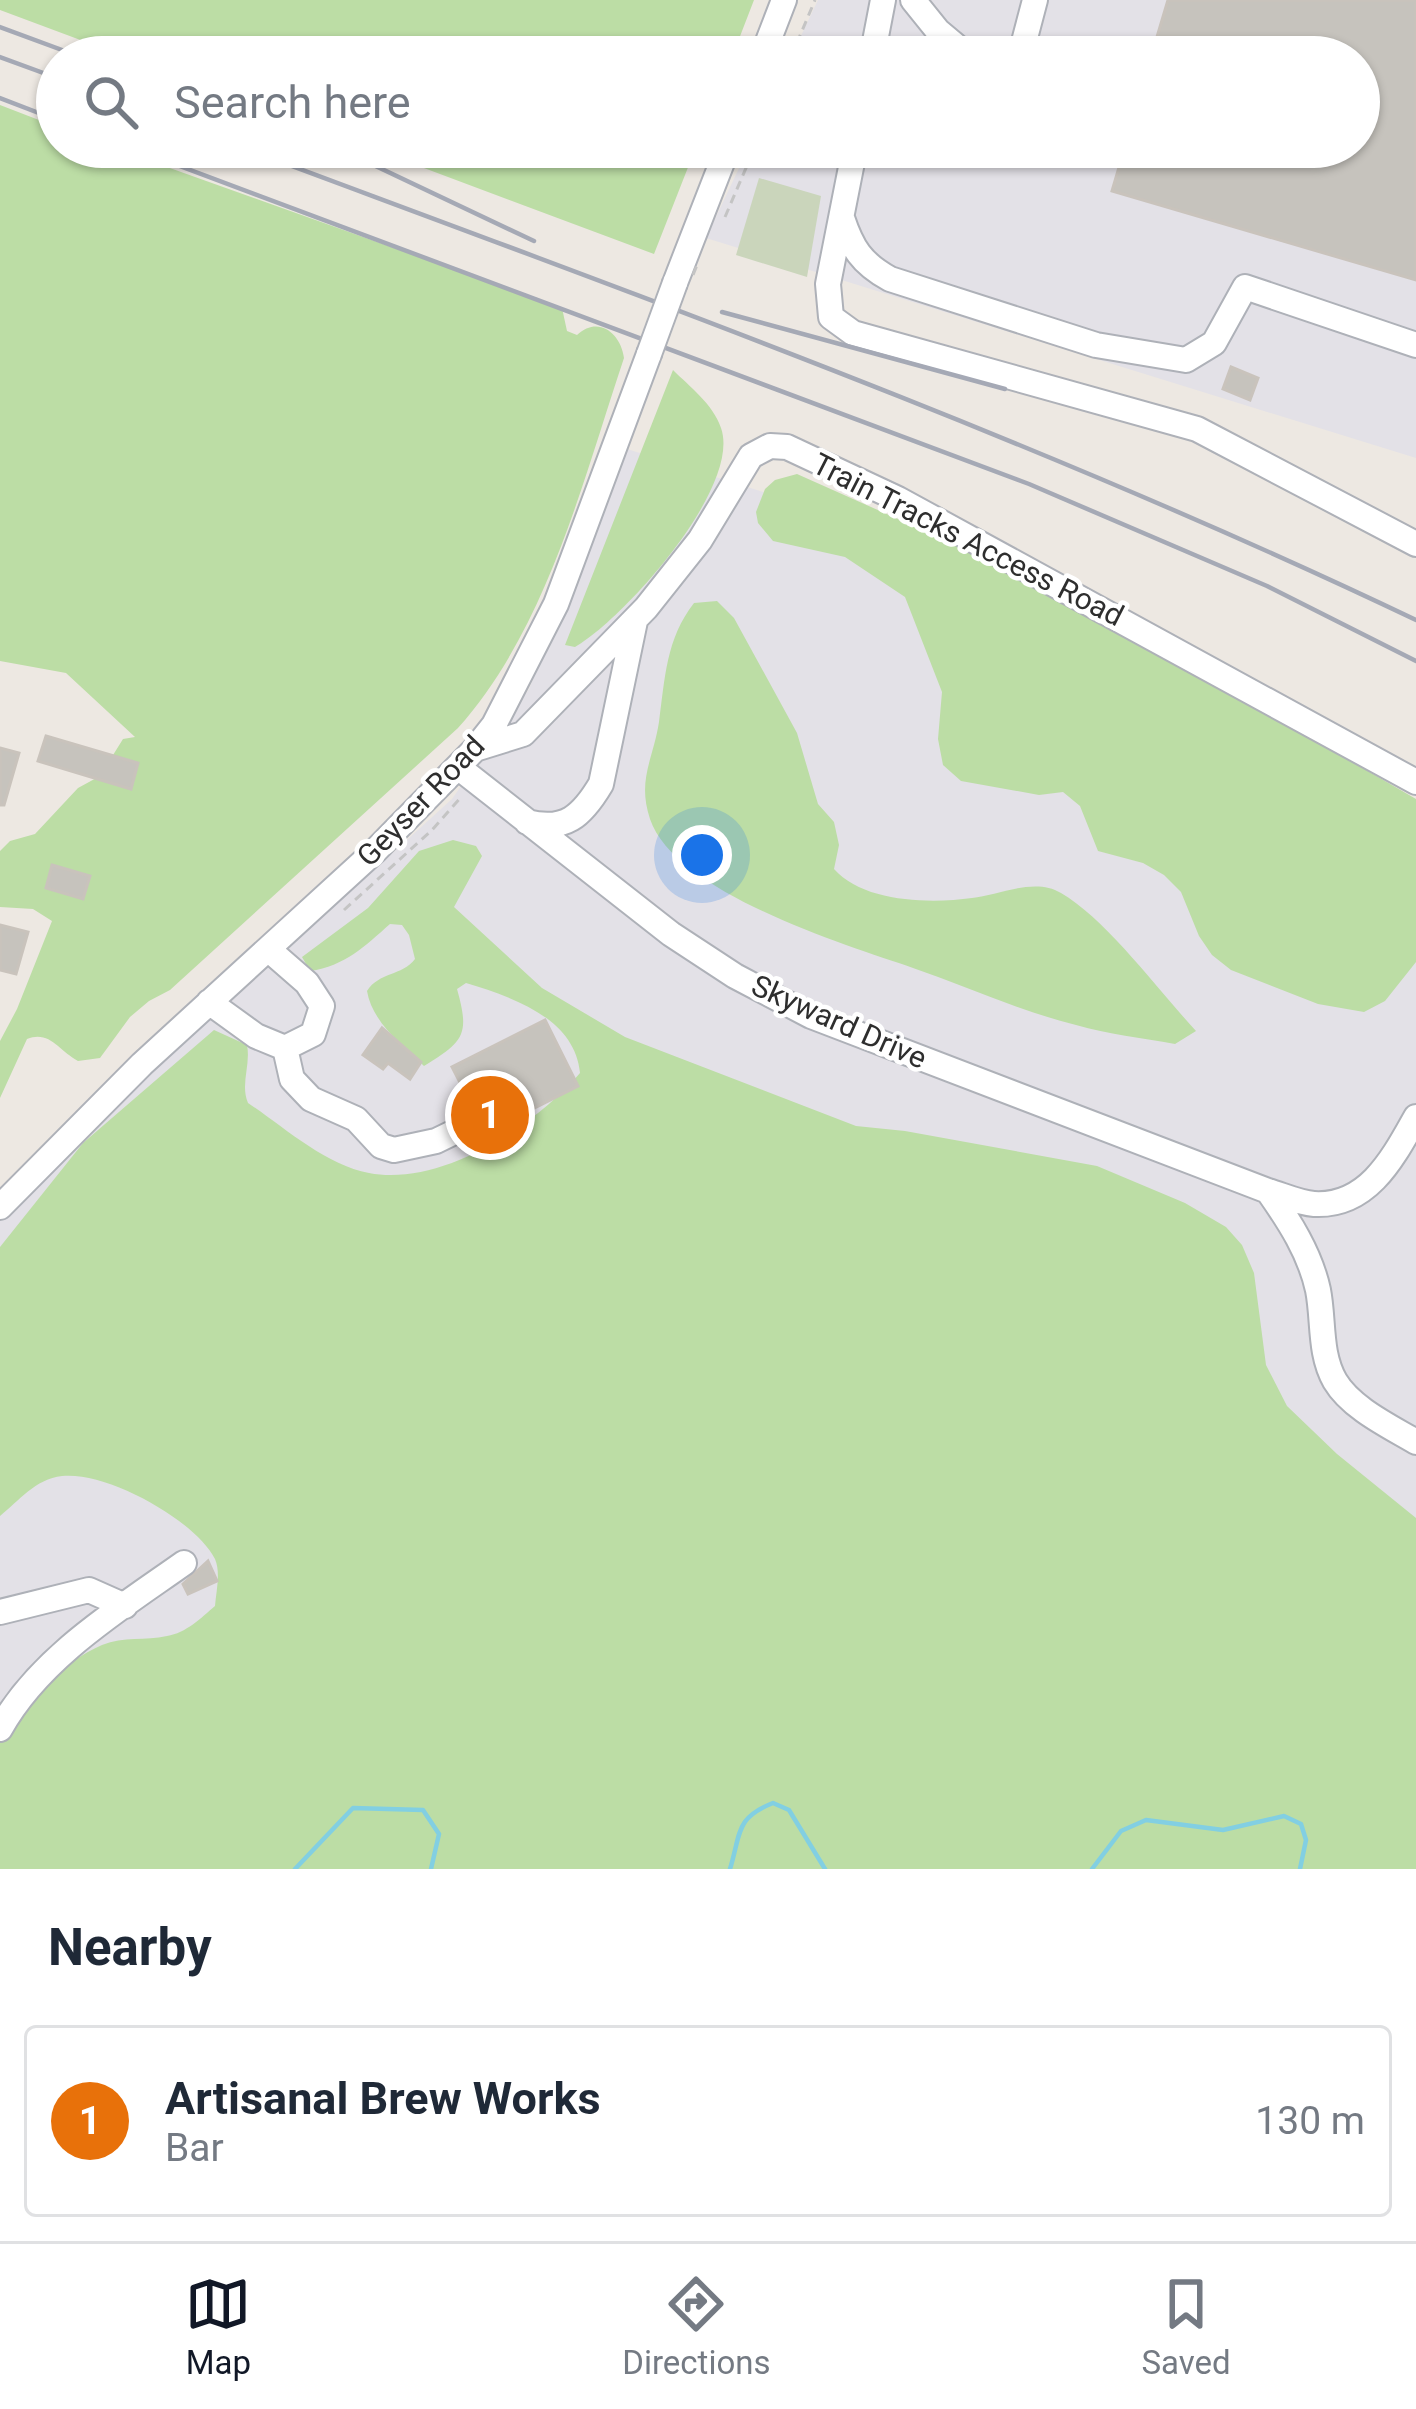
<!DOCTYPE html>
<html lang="en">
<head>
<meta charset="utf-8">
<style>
	body { margin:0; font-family:Roboto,sans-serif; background:#f2f2f3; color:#1f2937 }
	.you { position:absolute; left:702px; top:855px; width:42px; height:42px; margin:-30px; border:9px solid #fff; border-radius:50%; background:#1a73e8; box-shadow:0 0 0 18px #1a73e833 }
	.badge { display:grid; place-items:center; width:78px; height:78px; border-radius:50%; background:#111827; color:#fff; font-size:39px; font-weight:700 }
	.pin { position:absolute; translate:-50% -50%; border:6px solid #fff; box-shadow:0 3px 12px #0006 }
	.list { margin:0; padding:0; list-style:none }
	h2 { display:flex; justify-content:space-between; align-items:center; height:156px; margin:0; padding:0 48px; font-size:51px }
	h2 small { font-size:39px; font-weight:400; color:#747a83 }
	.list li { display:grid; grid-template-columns:78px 1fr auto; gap:36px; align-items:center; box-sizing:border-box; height:192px; margin:0 24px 24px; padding:0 24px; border:3px solid #e0e1e3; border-radius:12px }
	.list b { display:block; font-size:45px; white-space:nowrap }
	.list p { margin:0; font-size:39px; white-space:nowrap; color:#747a83 }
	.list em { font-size:39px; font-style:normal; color:#747a83 }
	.icon { flex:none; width:66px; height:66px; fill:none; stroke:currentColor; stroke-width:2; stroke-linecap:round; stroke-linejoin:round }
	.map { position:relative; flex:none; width:1416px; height:1869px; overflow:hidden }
	.search { position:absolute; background:#fff; box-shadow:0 3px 9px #0004; left:36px; right:36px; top:36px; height:132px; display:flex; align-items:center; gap:30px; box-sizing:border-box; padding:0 42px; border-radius:66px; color:#747a83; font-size:45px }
	.sheet { height:372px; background:#fff }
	nav { display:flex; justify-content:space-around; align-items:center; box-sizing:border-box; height:168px; border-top:3px solid #e0e1e3; background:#fff; font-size:33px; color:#747a83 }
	nav a { display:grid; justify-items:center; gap:6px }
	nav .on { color:#111827 }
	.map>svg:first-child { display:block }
</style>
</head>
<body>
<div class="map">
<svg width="1416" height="1869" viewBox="0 0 1416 1869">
	<rect width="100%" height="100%" fill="#ede8e2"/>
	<path fill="#e3e1e7" d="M818,0H1416V458L706,238L749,147H1359V57H791Z
		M627,449L766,493L1416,871V1713L0,1817V1219L36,1177L452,799L529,689Z"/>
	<path fill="#bcdda5" d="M0,0H754L732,57H126L0,10Z
		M0,105L57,127V147H111L562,308L567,331L577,335C598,315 621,333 624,358C582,483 547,628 458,728L170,990L149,1001L130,1017L100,1058L78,1061C59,1051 50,1030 27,1039L0,1098V1041L17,1009L52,921L33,909L0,907V851L10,841L35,834L78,788L100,776L123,739L135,737L66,673L0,661Z
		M368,147H696L654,254Z
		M673,370C690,387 713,404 721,428C742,487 623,620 575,647L565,645Z
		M797,474L963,548L1216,683L1416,799V962L1385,1001L1364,1012L1318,1004L1231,970L1212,955L1199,936L1181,892L1164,875L1143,863L1098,851L1080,806L1063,792L1039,795L961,781L943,765L938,739L942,692L905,597L845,557L773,541L758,523L756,512L765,489L775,480Z
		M717,601L734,618L797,733L818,804L834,822L839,845L834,869C863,902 929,904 972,898C999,895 1035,877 1061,893C1106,919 1159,991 1196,1031L1175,1044C1142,1038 1108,1034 1076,1025C1020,1011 968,987 913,968C846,945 675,893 650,819C637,780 653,760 659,722C665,678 666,639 694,603Z
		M453,840L476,846L482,856L454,907L542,988L625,1037L856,1126L905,1131L1097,1166L1185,1203L1226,1227L1242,1245L1254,1273L1266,1365L1287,1406L1337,1454L1416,1518V1869H0V1729C31,1699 62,1662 102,1645C124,1636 145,1641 167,1636C186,1633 201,1618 215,1606C216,1592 221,1573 215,1559C195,1520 107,1471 62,1476C35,1479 19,1501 0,1516V1247L83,1143L214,1030L247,1045C251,1065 240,1084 248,1103C284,1127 325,1165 369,1173C441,1187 535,1126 580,1073C575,1018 512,997 466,983L457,989C470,1035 464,1041 424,1066C403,1046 372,1022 367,991C379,972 402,976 415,959L409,935L402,925L390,924C365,946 345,966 310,971L302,957L368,908L419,851Z"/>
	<path fill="#cad5bb" d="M759,178L821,196L807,277L736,255Z"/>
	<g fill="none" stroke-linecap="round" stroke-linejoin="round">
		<path stroke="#82cfe2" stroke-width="4.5" d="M295,1869L353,1808L423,1810L439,1834L431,1869
			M730,1869C741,1833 735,1818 773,1803L789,1810L825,1869
			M1092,1869L1121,1831L1146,1820L1223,1830L1284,1816L1301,1824L1306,1840L1300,1869"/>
	</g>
	<path fill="#c6c3bd" stroke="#c9c3bc" stroke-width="3" d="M1168,0H1416V280L1112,191L1125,147H1359V57H1151Z
		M1231,367L1258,378L1250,400L1223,389Z
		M46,736L138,763L131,789L38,761Z
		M0,748L19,753L4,805H0Z
		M52,865L90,876L83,899L46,888Z
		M0,925L28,932L16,974L0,970Z
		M545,1020L578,1086L489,1131V1114L483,1108L472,1106L452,1067Z
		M382,1028L421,1062L410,1079L388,1063L383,1069L363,1055Z
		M208,1561L217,1581L188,1594L183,1584Z"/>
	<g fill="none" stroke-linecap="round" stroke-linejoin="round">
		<defs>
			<path id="minor" d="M913,0L938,31L969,57
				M762,57L784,0
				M872,57L883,0
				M1020,57L1035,0
				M855,147L828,284L831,317L853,333L1197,429L1416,544
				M842,218C852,248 861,263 890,279L1096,345L1186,360L1214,343L1245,287L1416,345
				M675,283L728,147
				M475,749L523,734L646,608L700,540L751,456L770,446L787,447L898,499L1416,782
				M458,767L671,934L735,976L811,1016L1268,1191C1282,1195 1299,1203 1314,1204C1368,1207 1393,1158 1416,1117
				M527,822C565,832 582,816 601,784L635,621
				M209,1002L256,1036L285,1048L313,1034L322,1006L307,983L268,949
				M285,1048L292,1079L311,1099L356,1119L381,1146L394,1150L436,1141L475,1122
				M1268,1191C1289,1221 1310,1253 1318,1290C1324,1320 1319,1353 1335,1381C1351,1408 1389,1426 1416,1442
				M0,1207L142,1064L375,851L475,749L494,725L556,604L649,354
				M0,1612L89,1590L125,1606
				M0,1729C39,1658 119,1609 184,1563"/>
		</defs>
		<use href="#minor" stroke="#aeb1b8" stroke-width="28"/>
		<path stroke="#c4c4c4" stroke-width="3" stroke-dasharray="9 6" stroke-linecap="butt" d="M791,57L815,0
			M725,217L755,147
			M344,910L432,830L462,796"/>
		<use href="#minor" stroke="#fff" stroke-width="24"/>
		<path stroke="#a5a9b5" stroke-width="4.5" d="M0,27L81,57
			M0,57L57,78
			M0,98L57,120
			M129,147L1029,484L1267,586L1416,661
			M241,147C637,295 1035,438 1416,620
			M327,147L365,161L534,241
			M722,312L1005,389"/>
		<defs>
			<path id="minor-bridge" d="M649,354L675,283"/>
		</defs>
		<use href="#minor-bridge" stroke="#aeb1b8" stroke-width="28" stroke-linecap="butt"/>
		<path stroke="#c4c4c4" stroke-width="3" stroke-dasharray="9 6" stroke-linecap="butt" d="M693,275L697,265"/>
		<use href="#minor-bridge" stroke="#fff" stroke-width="24"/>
	</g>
	<g text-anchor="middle" stroke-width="9" stroke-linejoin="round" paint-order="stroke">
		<g font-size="30" fill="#2e2e2e" stroke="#fff">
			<text transform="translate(968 540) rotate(27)" y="10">Train Tracks Access Road</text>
			<text transform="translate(421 801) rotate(-46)" y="10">Geyser Road</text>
			<text transform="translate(839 1022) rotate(24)" y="10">Skyward Drive</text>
		</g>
	</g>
</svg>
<div class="you"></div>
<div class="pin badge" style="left:490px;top:1115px;background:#e8710a">1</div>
<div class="search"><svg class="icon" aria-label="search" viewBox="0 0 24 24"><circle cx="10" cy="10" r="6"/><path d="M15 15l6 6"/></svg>Search here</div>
</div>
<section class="sheet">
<h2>Nearby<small></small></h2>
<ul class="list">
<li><span class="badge" style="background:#e8710a">1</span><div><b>Artisanal Brew Works</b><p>Bar</p></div><em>130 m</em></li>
</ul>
</section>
<nav>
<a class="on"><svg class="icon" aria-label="map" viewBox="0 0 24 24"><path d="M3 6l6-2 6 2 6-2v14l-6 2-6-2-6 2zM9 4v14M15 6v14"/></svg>Map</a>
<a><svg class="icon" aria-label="directions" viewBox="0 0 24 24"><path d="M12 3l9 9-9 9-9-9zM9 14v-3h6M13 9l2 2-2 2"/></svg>Directions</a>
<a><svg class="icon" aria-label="saved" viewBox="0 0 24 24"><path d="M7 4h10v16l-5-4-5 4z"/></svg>Saved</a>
</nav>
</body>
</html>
